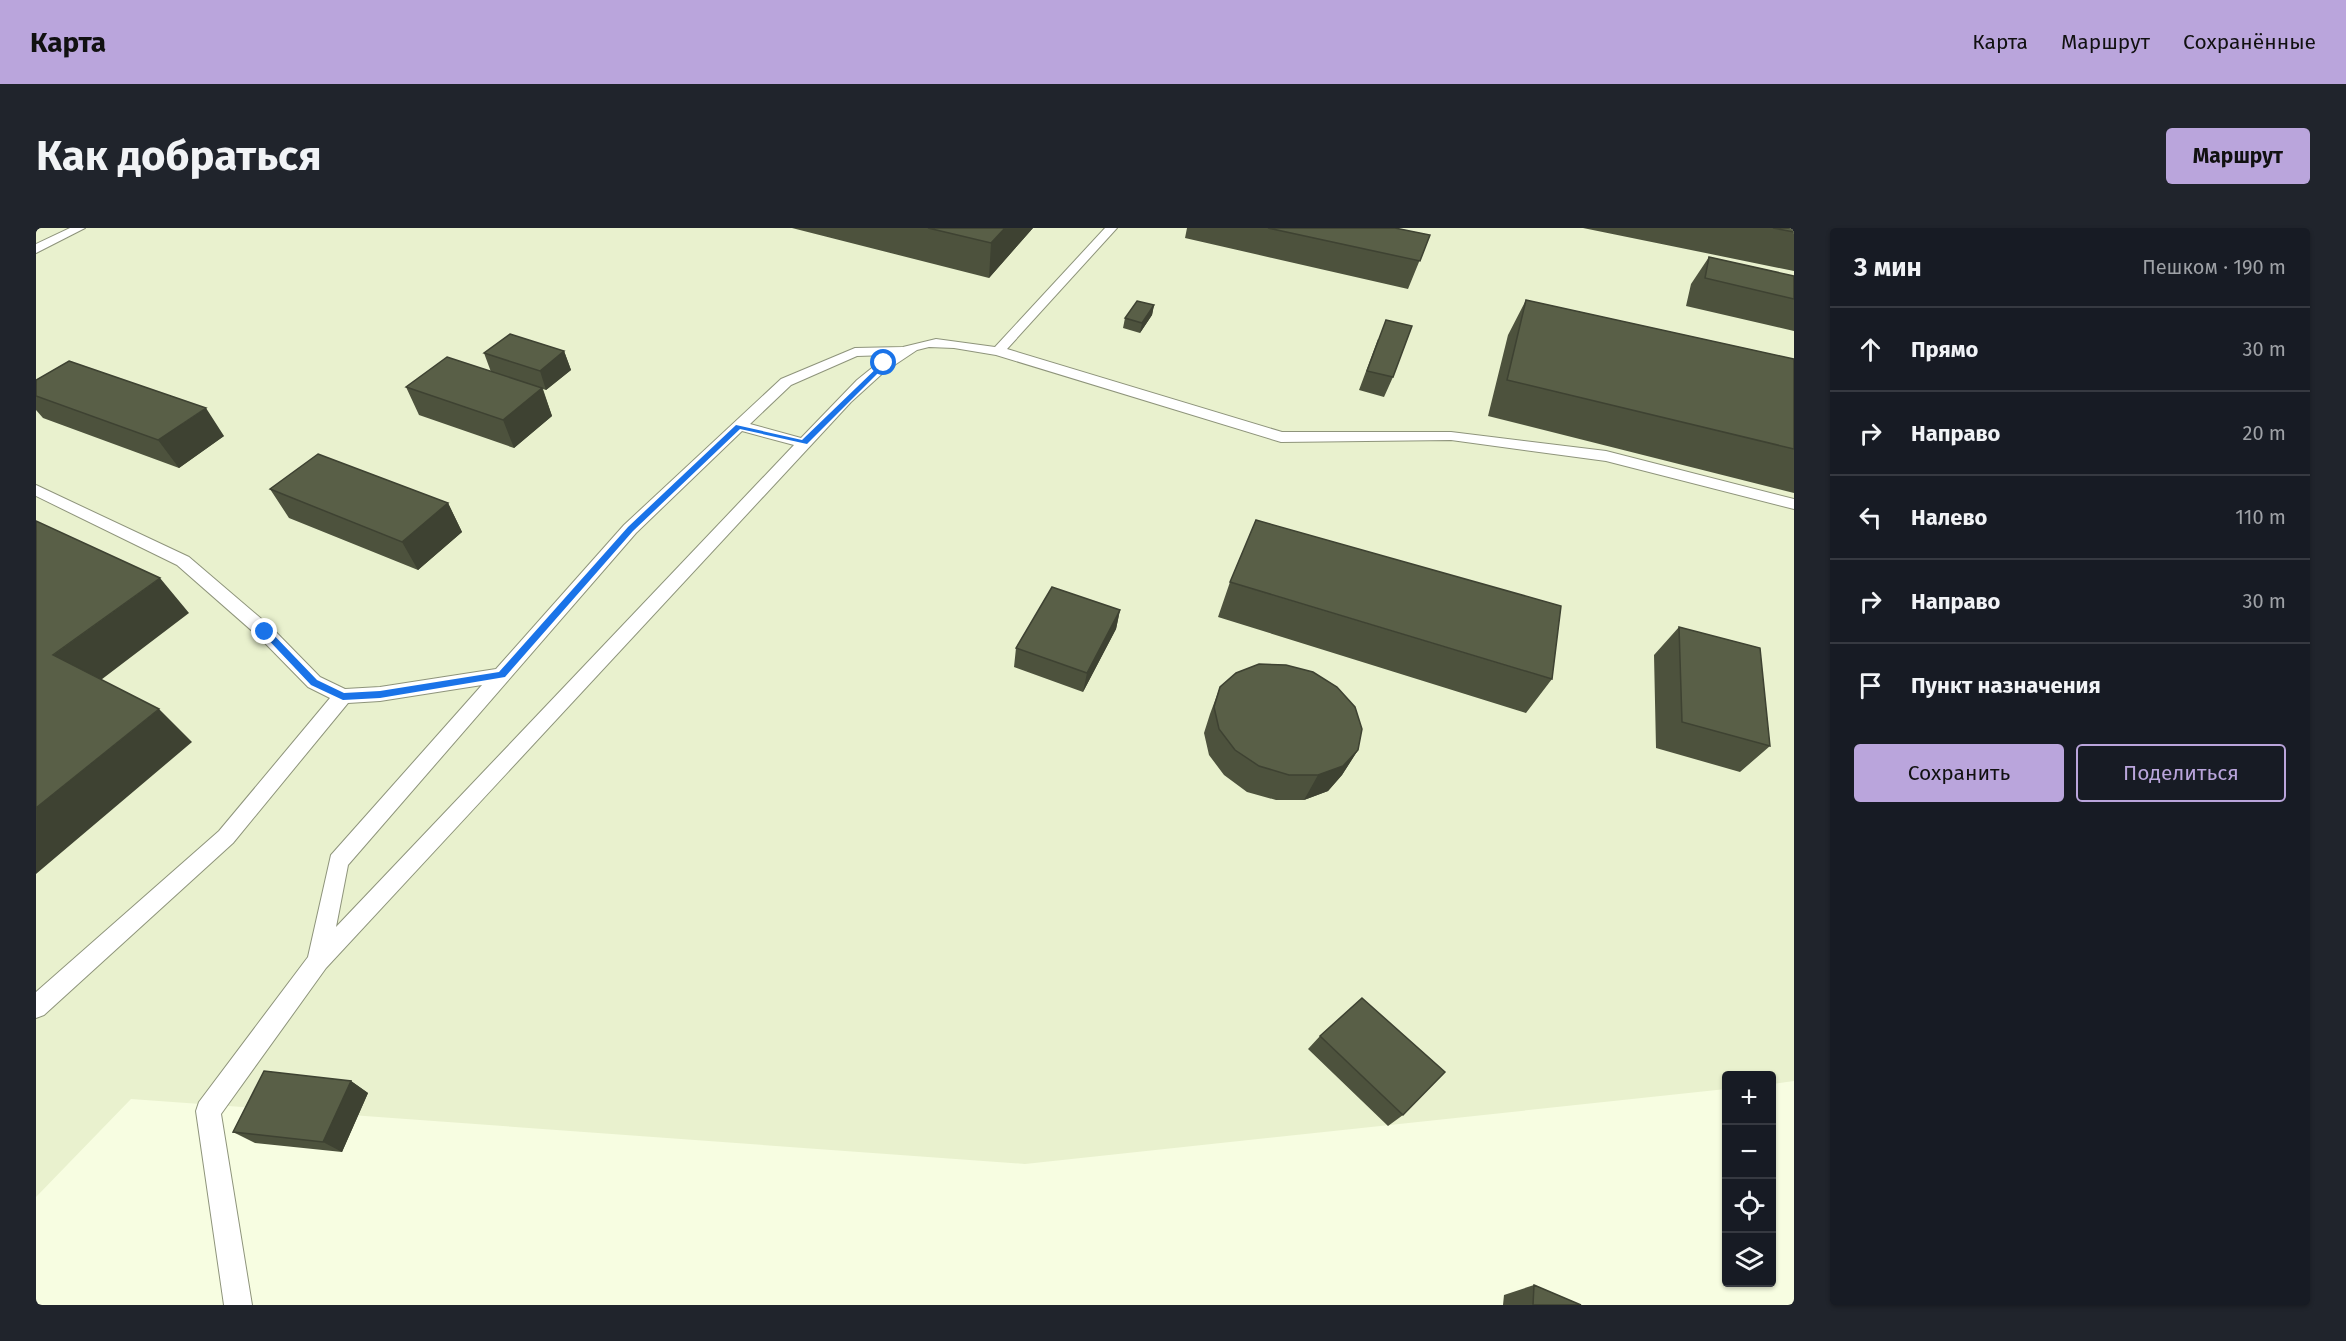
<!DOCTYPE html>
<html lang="ru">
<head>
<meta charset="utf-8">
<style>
	body { margin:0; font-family:"Fira Sans",sans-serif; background:#20242c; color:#f1f3f6 }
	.controls { position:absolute; right:18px; bottom:18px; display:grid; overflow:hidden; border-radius:6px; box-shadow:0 2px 4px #0004 }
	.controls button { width:54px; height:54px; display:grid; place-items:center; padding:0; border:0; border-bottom:2px solid #363941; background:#171b24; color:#f1f3f6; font:30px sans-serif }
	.stop { position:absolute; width:18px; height:18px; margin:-14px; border:4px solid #1a73e8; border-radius:50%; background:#fff }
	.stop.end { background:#1a73e8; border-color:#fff; box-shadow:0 2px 6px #0008 }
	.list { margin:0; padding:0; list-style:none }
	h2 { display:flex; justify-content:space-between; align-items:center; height:78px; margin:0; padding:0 24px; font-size:26px }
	h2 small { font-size:20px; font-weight:400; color:#9ea1a6 }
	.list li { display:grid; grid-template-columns:39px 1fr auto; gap:18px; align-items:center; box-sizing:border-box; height:84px; padding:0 24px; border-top:2px solid #363941 }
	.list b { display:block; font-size:22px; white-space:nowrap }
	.list em { font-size:20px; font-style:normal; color:#9ea1a6 }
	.actions { display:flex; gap:12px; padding:18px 24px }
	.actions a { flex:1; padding:14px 0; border:2px solid #baa5dc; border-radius:6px; text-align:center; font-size:21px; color:#baa5dc }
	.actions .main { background:#baa5dc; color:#111 }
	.icon { flex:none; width:33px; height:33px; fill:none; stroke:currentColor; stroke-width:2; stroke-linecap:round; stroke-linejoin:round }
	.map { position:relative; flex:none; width:1758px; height:1077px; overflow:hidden; border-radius:6px }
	header { display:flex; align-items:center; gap:36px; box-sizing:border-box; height:84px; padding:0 30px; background:#baa5dc; color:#111 }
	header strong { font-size:28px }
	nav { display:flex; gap:33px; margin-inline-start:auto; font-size:21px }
	.intro { display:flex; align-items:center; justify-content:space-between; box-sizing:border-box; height:144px; padding:0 36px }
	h1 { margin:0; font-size:42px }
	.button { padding:15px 27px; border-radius:6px; background:#baa5dc; color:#111; font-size:21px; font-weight:700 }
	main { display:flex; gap:36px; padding:0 36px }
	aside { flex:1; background:#171b24; border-radius:6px; box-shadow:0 2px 4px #0004 }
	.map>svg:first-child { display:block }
</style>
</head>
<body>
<header>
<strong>Карта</strong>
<nav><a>Карта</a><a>Маршрут</a><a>Сохранённые</a></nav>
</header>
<div class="intro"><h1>Как добраться</h1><a class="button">Маршрут</a></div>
<main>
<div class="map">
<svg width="1758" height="1077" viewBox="0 0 1758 1077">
	<rect width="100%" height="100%" fill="#f7fde1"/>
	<path fill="#e9f1ce" d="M0,0H1758V853L1736,856V848H1690V861L989,936L95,871L0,969Z"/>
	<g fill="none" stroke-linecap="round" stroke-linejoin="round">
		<defs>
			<path id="lane" d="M34,0H49L0,25V16Z
				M1069,0H1081L971,121L1246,204H1415L1570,223L1758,271V281L1570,233L1415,212L1245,214L960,127L918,120L893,119L881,122L848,144L815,174L290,740L185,886L216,1077H188L160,883L163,874L272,729L295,627L446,457L344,473L312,475L197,615L8,787L0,790V764L183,603L294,470L272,459L223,409L141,337L0,268V257L153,329L235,399L284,449L309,461L344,459L460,441L588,297L745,151L819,120L867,119L900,111L959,119ZM852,127L821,152L765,210L714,196L755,157L821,128ZM706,203L758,217L300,699L312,637L600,305Z"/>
		</defs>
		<use href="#lane" stroke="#8e947b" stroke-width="2"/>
		<use href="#lane" fill="#fff" fill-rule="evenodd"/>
	</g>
	<path fill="#4d523d" d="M756,0H997L953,50Z
		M1151,0H1359L1394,7L1372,61L1149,10Z
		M1547,0H1758V43Z
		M1673,29L1758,48V103L1650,78L1655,56Z
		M1490,72L1758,131V265L1452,188L1472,107Z
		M1118,77L1116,87L1104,105L1087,100L1089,90Z
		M1342,111L1357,149L1348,169L1323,162Z
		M528,123L535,142L510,162L507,161L516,188L478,220L383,187L370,159L455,144L448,125Z
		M0,152L188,208L143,240L7,190L0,182Z
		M234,261L412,275L426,304L382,342L253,290Z
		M1194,354L1516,451L1490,485L1182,389Z
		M1084,382L1080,401L1047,464L978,439L980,420Z
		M1643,399L1734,518L1704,544L1620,520L1618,427Z
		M1184,459L1322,522L1306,547L1292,563L1268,572H1240L1211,564L1188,547L1173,527L1168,505L1174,486Z
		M1284,808L1367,887L1352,898L1272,821Z
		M315,853L332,865L306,924L219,915L197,904Z
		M1498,1057L1545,1077H1467L1468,1067Z"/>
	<path fill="#3e4232" d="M969,0H997L953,50L955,15Z
		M1118,77L1116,87L1104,105L1106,95Z
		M528,123L535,142L510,162L504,143Z
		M506,160L516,188L478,220L467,192Z
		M170,180L188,208L143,240L122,212Z
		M412,275L426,304L382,342L366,314Z
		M124,350L153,385L53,461L17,427Z
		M1084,382L1080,401L1047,464L1051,445Z
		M123,481L156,514L0,646V580Z
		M1322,522L1306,547L1292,563L1268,572L1282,547Z
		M315,853L332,865L306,924L287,914Z"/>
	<path fill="#595f47" stroke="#3e4232" stroke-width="1.5" d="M892,0H969L955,15Z
		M1232,0H1359L1394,7L1384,33Z
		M1737,0H1758V4Z
		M1673,29L1758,48V71L1669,50Z
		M1490,72L1758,131V221L1471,152Z
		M1101,73L1118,77L1106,95L1089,90Z
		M1350,92L1376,98L1357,149L1331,143Z
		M474,106L528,123L504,143L448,125Z
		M411,129L506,160L467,192L370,159Z
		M33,133L170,180L122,212L0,168V152Z
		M282,226L412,275L366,314L234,261Z
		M1220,292L1525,378L1516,451L1194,354Z
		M0,293L124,350L17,427L123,481L0,580Z
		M1016,359L1084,382L1051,445L980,420Z
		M1643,399L1724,420L1734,518L1646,494Z
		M1223,436L1250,437L1277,444L1301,459L1319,479L1326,501L1322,522L1307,538L1282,547H1253L1223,538L1199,522L1183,501L1178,479L1184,459L1200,445Z
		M1326,770L1409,844L1367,887L1284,808Z
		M228,843L315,853L287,914L197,904Z
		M1498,1057L1545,1077H1497Z"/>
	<path fill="#1a73e8" d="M848,133L850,137L771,216L704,201L597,303L469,449L344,470L307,472L275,457L225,404L232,401L281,452L308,465L344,463L463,444L592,299L700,197L766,212Z"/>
</svg>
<div class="controls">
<button>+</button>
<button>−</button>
<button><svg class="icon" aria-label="locate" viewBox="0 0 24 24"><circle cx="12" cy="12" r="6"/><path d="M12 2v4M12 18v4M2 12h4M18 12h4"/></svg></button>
<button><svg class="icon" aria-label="layers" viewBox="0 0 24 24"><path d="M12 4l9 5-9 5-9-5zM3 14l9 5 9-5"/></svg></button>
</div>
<div class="stop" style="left:848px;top:135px"></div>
<div class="stop end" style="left:229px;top:404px"></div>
</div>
<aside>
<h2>3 мин<small>Пешком · 190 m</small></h2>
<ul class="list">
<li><svg class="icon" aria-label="ahead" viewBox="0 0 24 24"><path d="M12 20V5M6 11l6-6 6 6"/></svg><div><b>Прямо</b></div><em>30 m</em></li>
<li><svg class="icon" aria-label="right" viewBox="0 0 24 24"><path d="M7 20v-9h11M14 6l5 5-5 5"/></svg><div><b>Направо</b></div><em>20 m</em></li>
<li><svg class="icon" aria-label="left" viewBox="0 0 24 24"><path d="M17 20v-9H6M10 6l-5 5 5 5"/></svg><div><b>Налево</b></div><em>110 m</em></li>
<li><svg class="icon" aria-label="right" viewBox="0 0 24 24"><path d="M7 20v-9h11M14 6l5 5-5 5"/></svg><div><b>Направо</b></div><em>30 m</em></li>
<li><svg class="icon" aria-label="arrive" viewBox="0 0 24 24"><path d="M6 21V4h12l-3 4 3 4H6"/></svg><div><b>Пункт назначения</b></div></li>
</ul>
<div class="actions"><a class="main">Сохранить</a><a>Поделиться</a></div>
</aside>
</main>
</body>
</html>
